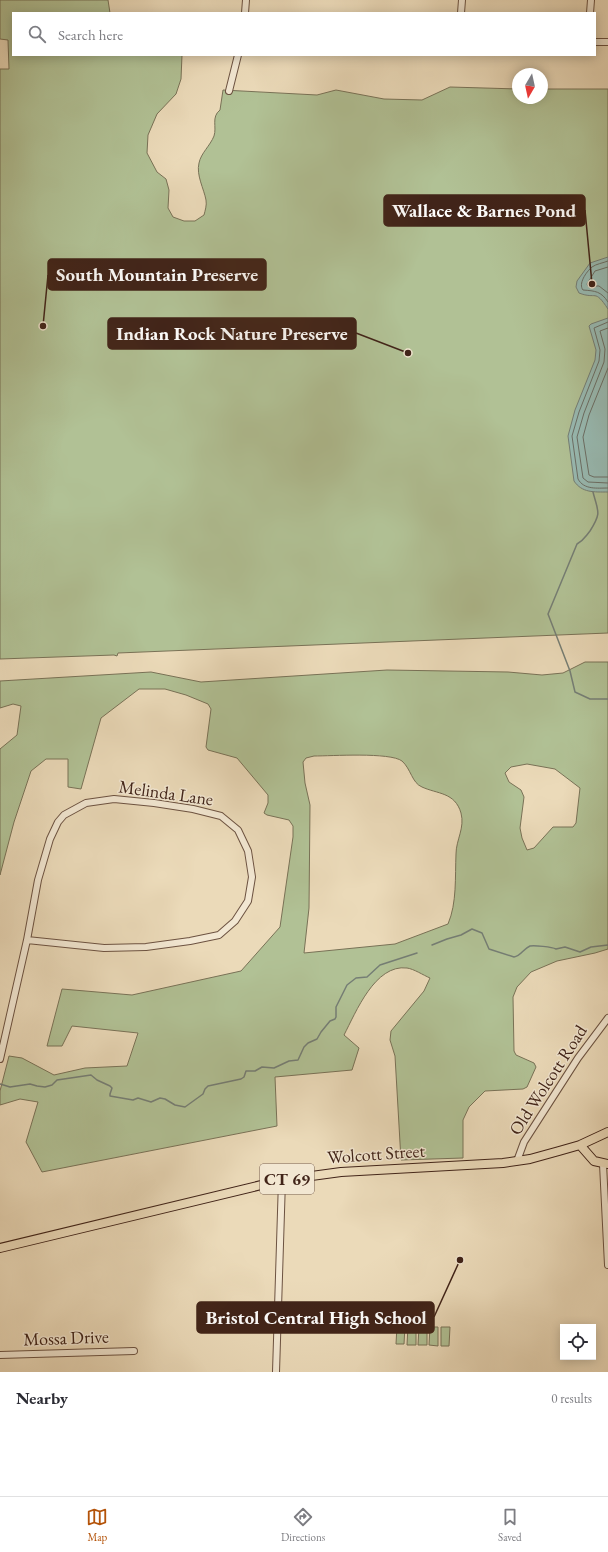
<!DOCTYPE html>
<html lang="en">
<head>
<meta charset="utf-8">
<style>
	body { margin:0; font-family:"EB Garamond",serif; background:#f2f2f3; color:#2b2b33 }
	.controls { position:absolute; right:12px; bottom:12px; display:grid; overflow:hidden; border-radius:0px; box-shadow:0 2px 10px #0003 }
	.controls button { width:36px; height:36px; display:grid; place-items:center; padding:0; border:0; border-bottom:1px solid #e1e1e2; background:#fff; color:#2b2b33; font:20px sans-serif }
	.compass { position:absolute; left:512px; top:68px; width:36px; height:36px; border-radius:50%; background:#fff; box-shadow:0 2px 10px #0003; rotate:189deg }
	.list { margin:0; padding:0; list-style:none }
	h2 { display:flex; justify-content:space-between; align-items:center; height:52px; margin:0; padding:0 16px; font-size:17px }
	h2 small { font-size:13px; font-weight:400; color:#7c7c81 }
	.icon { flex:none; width:22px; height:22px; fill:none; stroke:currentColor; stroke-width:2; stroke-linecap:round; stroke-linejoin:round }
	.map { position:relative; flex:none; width:608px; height:1372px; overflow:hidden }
	.search { position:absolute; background:#fff; box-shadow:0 2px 10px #0003; left:12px; right:12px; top:12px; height:44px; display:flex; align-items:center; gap:10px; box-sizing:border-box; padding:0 14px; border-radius:0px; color:#7c7c81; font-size:15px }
	.sheet { height:124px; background:#fff }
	nav { display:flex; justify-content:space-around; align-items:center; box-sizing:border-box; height:56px; border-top:1px solid #e1e1e2; background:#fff; font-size:11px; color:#7c7c81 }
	nav a { display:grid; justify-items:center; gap:2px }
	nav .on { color:#b45309 }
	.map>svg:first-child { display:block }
</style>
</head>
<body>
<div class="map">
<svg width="608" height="1372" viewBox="0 0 608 1372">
	<rect width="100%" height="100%" fill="#ebdab9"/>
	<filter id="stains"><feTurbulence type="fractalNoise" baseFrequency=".005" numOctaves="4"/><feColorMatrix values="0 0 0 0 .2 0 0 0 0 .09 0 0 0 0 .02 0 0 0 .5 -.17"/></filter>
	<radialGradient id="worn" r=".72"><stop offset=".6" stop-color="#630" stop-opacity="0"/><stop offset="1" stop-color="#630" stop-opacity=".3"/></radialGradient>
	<path fill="#b1c195" stroke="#797257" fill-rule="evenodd" d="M0,0H108L110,13H13V55H182L181,79L176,94L157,114L148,135L147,153L157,172L166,179L169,190L168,208L173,217L184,221H195L204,215C205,211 207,205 206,200C204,189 196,175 199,163C201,153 210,146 214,136C217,127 211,117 220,110L223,90L317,95L336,90L384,99L422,100L450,87L518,89V98H542V89H608V633L118,653L117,656L114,655L0,659V69H9L8,40L0,39Z
		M585,662H608V949L595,953L557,961L531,972L517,987L513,997L514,1051L516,1055L534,1063L536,1067L527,1087L523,1089L485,1091L469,1107L463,1120V1158L401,1160L395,1056L390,1040L391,1031L424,991L430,978C423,975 414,969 407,968C375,964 356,1012 344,1035L359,1048L352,1070L275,1077L277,1126L42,1172L26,1142L38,1102L20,1099L0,1105V1091L9,1056L22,1058L54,1075L85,1068L127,1066L138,1033L72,1026L62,1046H47L62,989L132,995L241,971L280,927L293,837V826L289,820L267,815L264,813L268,803V795L237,758L208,750L206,747L211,709L208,704L186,695L165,689H139L101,718L81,789L68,787V759H46L31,771L14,822L0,875V749L17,735L21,706L13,704L0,708V681L151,672L201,682L387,670L508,672L542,675L563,673ZM314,756C331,756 390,752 402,761C411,769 412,783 422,787C437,794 455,792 461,813C465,828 456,840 456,854C455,877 457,903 448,924L395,944L304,953L309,908L310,805L305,783L303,762L306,758ZM527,764L555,769L580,788L576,823L573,827H553L534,848L527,850L522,838L520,828L524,797L521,790L509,782L505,773L511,767Z
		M397,1326H405L404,1344H396Z
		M408,1326H416V1345H407Z
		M419,1327H427V1345H418Z
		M430,1327H438V1346L429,1345Z
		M441,1327H450L449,1346H441Z"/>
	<path fill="#98bab2" stroke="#757e75" d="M608,257V309C594,288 597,300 579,293L576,287L577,281L585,270L590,263Z
		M608,318V492C594,492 582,493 574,481L568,436L575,410L595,360L596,350L589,326L591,324Z"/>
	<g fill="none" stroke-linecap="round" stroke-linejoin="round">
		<path stroke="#6c6f66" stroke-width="1" d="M608,261C603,263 596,264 592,267C586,272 578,284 583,290C595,291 601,291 608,302
			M608,267L595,271L587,284L588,286H599L608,293
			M608,322L594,328L600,350L599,361L579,412L572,436L578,479C584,490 597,488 608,488
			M608,328L600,331L605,349L604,362L584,413L577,437L583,478L588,482L608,483
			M608,368L589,415L583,437L589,475L594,477H608"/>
		<path stroke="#757e75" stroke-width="1.5" d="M593,492C598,512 602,512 590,531C585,537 584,540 577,544L548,614L570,671L575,692L590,699H608
			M432,945L447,939L461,935L472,929L482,933L489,949L514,957C521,956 523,949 530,946C534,945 552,947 556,949L565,947L580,952L591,947L608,945
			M0,1084L10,1087L30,1084L37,1086L45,1087L52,1085L57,1080L91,1075L97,1080L110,1086L112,1088L110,1094V1096L133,1100L138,1098L151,1102L160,1098L165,1099L175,1105L185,1107L203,1094L205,1089L208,1086L241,1079L244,1077L246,1071H255L262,1067L274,1068L289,1061L298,1060L304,1047L308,1043L317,1039L321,1032L330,1021L335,1019L336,1017V1007L347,985L356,978L367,977L380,965L417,953"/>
		<defs>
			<path id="minor" d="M245,13L246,0
				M461,13L462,0
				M590,13L591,0
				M595,42H608
				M229,91L238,55
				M0,1059L27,940L38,880L50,839L58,822L64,815L86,803L114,799L154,803L193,809L221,816L238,830L248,851L252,877L248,901L235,921L219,935L190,941L146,947L104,948L27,940
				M517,1161L524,1142L578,1058L608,1018
				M603,1164L608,1265
				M0,1355L134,1351
				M276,1372L282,1180"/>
			<path id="major" d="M580,1145L594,1161L608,1164
				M0,1248L282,1180L341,1172L503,1163L530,1159L559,1151L580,1145L608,1132"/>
		</defs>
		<use href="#minor" stroke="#6c5241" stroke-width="8"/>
		<use href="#major" stroke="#412419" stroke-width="10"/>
		<use href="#minor" stroke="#f2e7d2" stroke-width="6"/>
		<use href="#major" stroke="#ebdab9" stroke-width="8"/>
	</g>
	<g text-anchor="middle" stroke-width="3" stroke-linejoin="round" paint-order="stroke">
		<rect fill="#f2e7d2" stroke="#765e50" stroke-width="1" x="260" y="1164" width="54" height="30" rx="3"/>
		<g font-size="17" font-weight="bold" fill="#412419">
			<text x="287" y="1185">CT 69</text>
		</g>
		<g font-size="18" fill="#412419" stroke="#f2e7d2">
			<text transform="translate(166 793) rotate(8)" y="6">Melinda Lane</text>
			<text transform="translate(548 1080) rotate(-57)" y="6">Old Wolcott Road</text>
			<text transform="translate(376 1154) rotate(-4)" y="6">Wolcott Street</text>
			<text transform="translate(66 1338) rotate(-2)" y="6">Mossa Drive</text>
		</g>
	</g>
	<path fill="none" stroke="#412419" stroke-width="1.5" d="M592 284L585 210M43 326L48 275M408 353L356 333M460 1260L434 1317"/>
	<g fill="#412419" stroke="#f2e7d2" stroke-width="1.5">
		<circle cx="592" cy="284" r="4"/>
		<circle cx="43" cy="326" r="4"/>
		<circle cx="408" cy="353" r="4"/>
		<circle cx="460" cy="1260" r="4"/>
	</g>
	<g fill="#412419" stroke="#412419" stroke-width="1.5">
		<rect x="384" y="195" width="201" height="31" rx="4"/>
		<rect x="48" y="259" width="218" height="31" rx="4"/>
		<rect x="108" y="318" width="248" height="31" rx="4"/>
		<rect x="197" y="1302" width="237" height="31" rx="4"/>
	</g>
	<g font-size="19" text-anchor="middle" font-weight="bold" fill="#fff">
		<text x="484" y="217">Wallace &amp; Barnes Pond</text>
		<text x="157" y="281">South Mountain Preserve</text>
		<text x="232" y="340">Indian Rock Nature Preserve</text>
		<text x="316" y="1324">Bristol Central High School</text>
	</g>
	<rect width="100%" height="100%" filter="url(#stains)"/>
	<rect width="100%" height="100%" fill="url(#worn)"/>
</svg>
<div class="controls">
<button><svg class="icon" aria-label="locate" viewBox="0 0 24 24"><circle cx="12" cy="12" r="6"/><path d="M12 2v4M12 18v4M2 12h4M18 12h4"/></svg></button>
</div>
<svg class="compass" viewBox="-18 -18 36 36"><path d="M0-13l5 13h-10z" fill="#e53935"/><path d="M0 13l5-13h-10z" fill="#7c7c81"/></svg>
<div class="search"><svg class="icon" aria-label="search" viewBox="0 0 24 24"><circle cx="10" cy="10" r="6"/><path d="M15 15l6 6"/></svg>Search here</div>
</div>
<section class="sheet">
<h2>Nearby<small>0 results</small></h2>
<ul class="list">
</ul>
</section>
<nav>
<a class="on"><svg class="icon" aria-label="map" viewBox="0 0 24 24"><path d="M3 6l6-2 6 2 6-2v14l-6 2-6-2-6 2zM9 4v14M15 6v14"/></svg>Map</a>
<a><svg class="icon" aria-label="directions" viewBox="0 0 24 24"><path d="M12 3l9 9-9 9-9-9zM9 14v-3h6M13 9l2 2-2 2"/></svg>Directions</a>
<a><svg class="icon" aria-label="saved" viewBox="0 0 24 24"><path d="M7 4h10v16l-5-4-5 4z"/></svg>Saved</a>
</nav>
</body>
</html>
